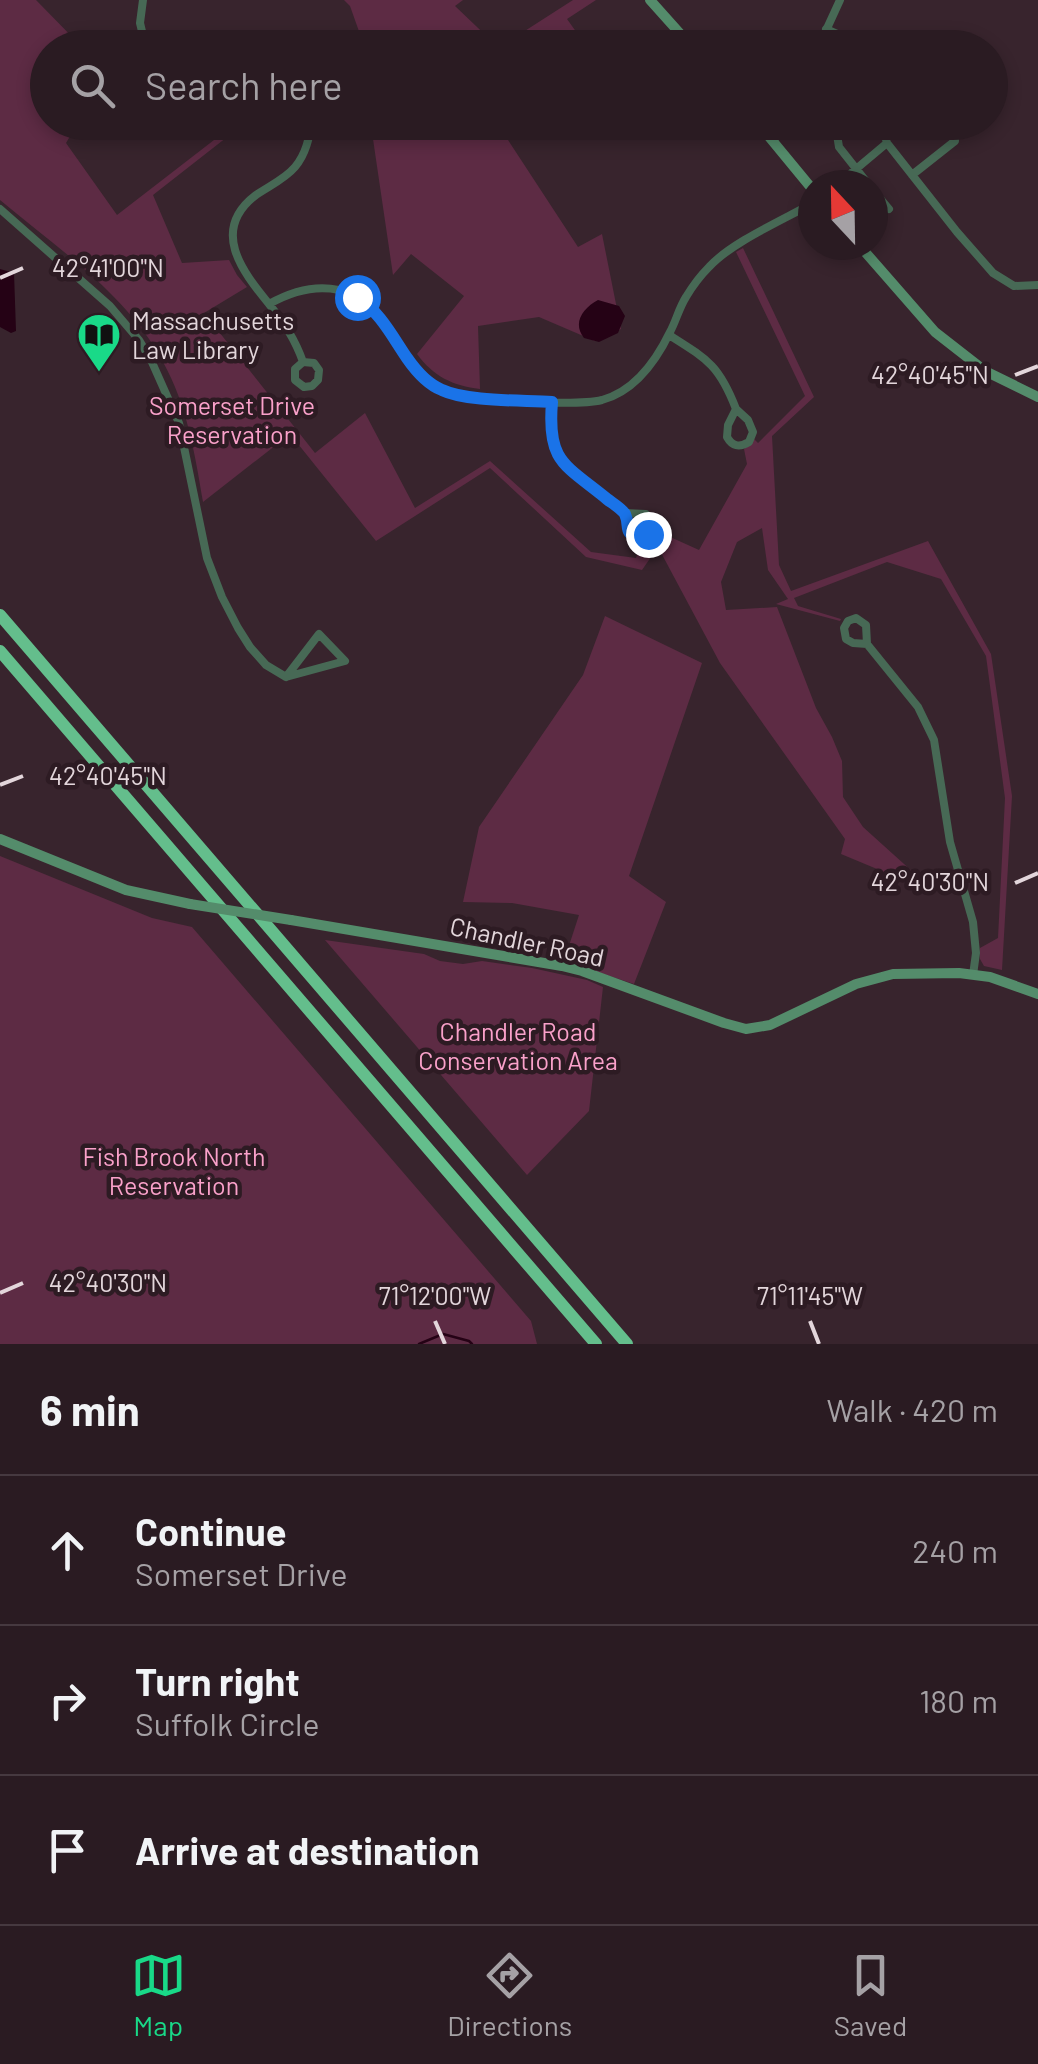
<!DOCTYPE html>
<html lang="en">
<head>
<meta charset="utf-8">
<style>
	body { margin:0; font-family:Barlow,sans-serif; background:#36282f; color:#f1f3f6 }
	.compass { position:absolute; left:798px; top:170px; width:90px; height:90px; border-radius:50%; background:#2a1b22; box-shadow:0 5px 15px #0003; rotate:338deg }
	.stop { position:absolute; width:30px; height:30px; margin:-22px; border:8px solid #1a73e8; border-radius:50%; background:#fff }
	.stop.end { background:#1a73e8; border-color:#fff; box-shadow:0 2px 10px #0008 }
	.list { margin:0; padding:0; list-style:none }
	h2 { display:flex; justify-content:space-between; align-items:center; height:130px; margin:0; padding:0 40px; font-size:42px }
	h2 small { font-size:32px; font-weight:400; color:#a5a1a5 }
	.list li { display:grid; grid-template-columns:65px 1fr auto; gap:30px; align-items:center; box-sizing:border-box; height:150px; padding:0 40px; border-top:2px solid #463940 }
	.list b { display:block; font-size:38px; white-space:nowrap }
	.list p { margin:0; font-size:32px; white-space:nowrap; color:#a5a1a5 }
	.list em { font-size:32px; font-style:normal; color:#a5a1a5 }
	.icon { flex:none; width:55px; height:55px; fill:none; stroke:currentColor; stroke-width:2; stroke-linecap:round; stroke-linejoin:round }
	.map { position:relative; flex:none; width:1038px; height:1344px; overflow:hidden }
	.search { position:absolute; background:#2a1b22; box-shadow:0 5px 15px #0003; left:30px; right:30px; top:30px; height:110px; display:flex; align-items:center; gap:25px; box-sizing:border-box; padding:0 35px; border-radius:55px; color:#a5a1a5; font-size:38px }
	.sheet { height:580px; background:#2a1b22 }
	nav { display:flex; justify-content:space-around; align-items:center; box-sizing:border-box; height:140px; border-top:2px solid #463940; background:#2a1b22; font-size:28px; color:#a5a1a5 }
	nav a { display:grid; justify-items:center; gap:5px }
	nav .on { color:#19d988 }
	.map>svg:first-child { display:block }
</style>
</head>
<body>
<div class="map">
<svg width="1038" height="1344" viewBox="0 0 1038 1344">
	<rect width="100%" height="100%" fill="#38242d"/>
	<path fill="#5d2b44" d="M0,0H36L82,47L48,48V122L78,123L66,143L117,215L236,123H245L153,195L182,263L229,260L237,275L247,287L204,313L315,453L365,413L415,508L490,461L591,552L636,558L641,543L651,539L657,531L699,550L747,464L744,449L754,439L758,443L805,396L736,252L743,248L814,397L772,436L779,565L791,591L928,541L991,654L1012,796L1002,970L984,966L980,959V948L998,938L1005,798L986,656L941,579L887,562L794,598L798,606L841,619L840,621L776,604L788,599L768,570L762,528L737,542L721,582L726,610L777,607L816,708L832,737L842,761L843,797L863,827L914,873L953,874L955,880L901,879L841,854L845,839L720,663L658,547L642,570L586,557L490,468L376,541L290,434L203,502C195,454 187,405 163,362C127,294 57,248 0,200Z
		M344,0H463L455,6L498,47H357L361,37L350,6Z
		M573,0H596L567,19L587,47H500Z
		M383,123H531L506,137L578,247L602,234L621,329L595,341L539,317L478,326L480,389C453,386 433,376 417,354L464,296L411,254L393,275L373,139Z
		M605,616L702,663L629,876L666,902L634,984L564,961L579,915L512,903L463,902L479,827L583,675Z
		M0,856L152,918L192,927L531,1321L537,1344H0Z
		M325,940L424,954L440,961L463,964L482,961L532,968L587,980L603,987L589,1111L527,1175Z"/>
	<path fill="#250215" d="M0,269L14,273L16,331L11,333L0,327Z
		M598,300L619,306L625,316L618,333L599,342L584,338C572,323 583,308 598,300Z"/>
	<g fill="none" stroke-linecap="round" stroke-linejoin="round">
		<path stroke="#250215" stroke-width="2.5" d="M419,1344L443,1334L469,1341L472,1344"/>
		<path stroke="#476955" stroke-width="8" d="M143,0L140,23L146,48
			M826,29L868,48
			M818,48L840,0
			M312,122C309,138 306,154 295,167C285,179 269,186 256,195C210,230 242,271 269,304C310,281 354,280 383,322C398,343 409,368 430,383C431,384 441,390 443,391C466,401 577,406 602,400C635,391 656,361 670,332C676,321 679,308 686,297C692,287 701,275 709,267C732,242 783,220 813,203
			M835,122L839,147L869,185
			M881,122L887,143L957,232L993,273L1014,286L1038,285
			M773,142L784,122
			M912,175L955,141L954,132L946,122
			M837,185L887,143
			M873,190L889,209
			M0,209L110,306L139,340L151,360L179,423L207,558L222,597L238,628L250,647L266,665L286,677L319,634L345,661L286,677
			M269,304C284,323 295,339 303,362L295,369V380L304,387L312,386L318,380L319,370L314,363L303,362
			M669,335C707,359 719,365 736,409L728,425L727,437C732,446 739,448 749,442L753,432L748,420L736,409
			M552,402C547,462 563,464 606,498C611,502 621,508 624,514C629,521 627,528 632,535L644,537L650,532L651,521L646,514L624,513
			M867,644L853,643L846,639L844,628L848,621L856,618L866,625L867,644L918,707L934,740L950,842L973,922L976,953L973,975"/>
		<path stroke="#548c6b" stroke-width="10" d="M650,0L693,48
			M757,122L813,190
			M859,245L935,332L985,371L1038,397
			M0,839L126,890L190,904
			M291,920L562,966L582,971L724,1023L746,1029L770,1025L856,984L893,974L959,973L990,977L1038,994"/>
		<path stroke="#64be8c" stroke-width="12" d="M0,615L627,1344
			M0,651L596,1344"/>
		<path stroke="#548c6b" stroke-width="10" d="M190,904L291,920"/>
	</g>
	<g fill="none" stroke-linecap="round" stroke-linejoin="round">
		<path stroke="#1a73e8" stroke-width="12" d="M357,297C380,312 392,336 407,358C416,371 427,384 442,390C467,402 523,400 552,402C547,462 564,464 607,499C612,503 621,508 625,514C631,527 622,533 640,538L648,534"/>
	</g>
	<path fill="none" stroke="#e3d6db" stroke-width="4" d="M0,278L23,268M1015,375L1038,366M0,785L23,776M1015,883L1038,873M0,1293L23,1283M435,1321L445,1344M810,1321L819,1344"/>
	<defs>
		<symbol id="library-pin" viewBox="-11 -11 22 30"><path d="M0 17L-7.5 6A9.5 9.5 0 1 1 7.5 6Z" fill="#19d988" stroke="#2d1b23"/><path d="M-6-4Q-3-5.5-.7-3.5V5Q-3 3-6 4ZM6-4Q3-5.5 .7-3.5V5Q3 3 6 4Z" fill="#111"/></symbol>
	</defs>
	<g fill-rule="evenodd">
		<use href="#library-pin" x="74" y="310" width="50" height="68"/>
	</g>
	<g text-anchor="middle" stroke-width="9" stroke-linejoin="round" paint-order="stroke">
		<g font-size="25" fill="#e3d6db" stroke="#2d1b23" text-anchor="start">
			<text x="132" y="330">Massachusetts<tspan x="132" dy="29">Law Library</tspan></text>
		</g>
		<g font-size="25" fill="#faa1ca" stroke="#2d1b23">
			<text x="232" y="415">Somerset Drive<tspan x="232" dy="29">Reservation</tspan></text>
			<text x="518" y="1041">Chandler Road<tspan x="518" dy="29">Conservation Area</tspan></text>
			<text x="174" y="1166">Fish Brook North<tspan x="174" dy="29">Reservation</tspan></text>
		</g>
		<g font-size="25" fill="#e3d6db" stroke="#2d1b23">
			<text transform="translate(527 942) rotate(12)" y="9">Chandler Road</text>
		</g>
	</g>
	<g font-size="25" text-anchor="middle" fill="#e3d6db" stroke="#2d1b23" stroke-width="9" stroke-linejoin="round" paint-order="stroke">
		<text x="108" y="277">42°41'00"N</text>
		<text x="930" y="384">42°40'45"N</text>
		<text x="108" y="785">42°40'45"N</text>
		<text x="930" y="891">42°40'30"N</text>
		<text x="108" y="1292">42°40'30"N</text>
		<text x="435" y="1305">71°12'00"W</text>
		<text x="810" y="1305">71°11'45"W</text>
	</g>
</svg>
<svg class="compass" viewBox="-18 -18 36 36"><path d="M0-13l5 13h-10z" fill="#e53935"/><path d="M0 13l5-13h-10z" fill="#a5a1a5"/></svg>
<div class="stop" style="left:357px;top:297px"></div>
<div class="stop end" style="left:648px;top:534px"></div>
<div class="search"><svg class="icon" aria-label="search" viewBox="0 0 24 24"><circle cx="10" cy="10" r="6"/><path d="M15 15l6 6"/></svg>Search here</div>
</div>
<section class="sheet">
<h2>6 min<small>Walk · 420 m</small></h2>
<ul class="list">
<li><svg class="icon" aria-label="ahead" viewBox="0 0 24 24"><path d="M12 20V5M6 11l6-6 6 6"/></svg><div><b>Continue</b><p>Somerset Drive</p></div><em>240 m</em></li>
<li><svg class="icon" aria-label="right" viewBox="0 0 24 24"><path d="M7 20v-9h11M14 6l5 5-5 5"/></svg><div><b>Turn right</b><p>Suffolk Circle</p></div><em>180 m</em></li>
<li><svg class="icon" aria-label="arrive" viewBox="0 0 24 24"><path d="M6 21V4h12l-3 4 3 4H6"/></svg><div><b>Arrive at destination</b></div></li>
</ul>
</section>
<nav>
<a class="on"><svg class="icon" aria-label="map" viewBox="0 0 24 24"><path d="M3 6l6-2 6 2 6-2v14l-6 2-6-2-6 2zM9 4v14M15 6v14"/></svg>Map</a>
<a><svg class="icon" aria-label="directions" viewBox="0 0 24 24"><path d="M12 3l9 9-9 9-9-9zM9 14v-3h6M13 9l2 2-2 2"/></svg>Directions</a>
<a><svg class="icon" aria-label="saved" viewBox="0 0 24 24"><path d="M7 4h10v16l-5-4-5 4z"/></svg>Saved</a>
</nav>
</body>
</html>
